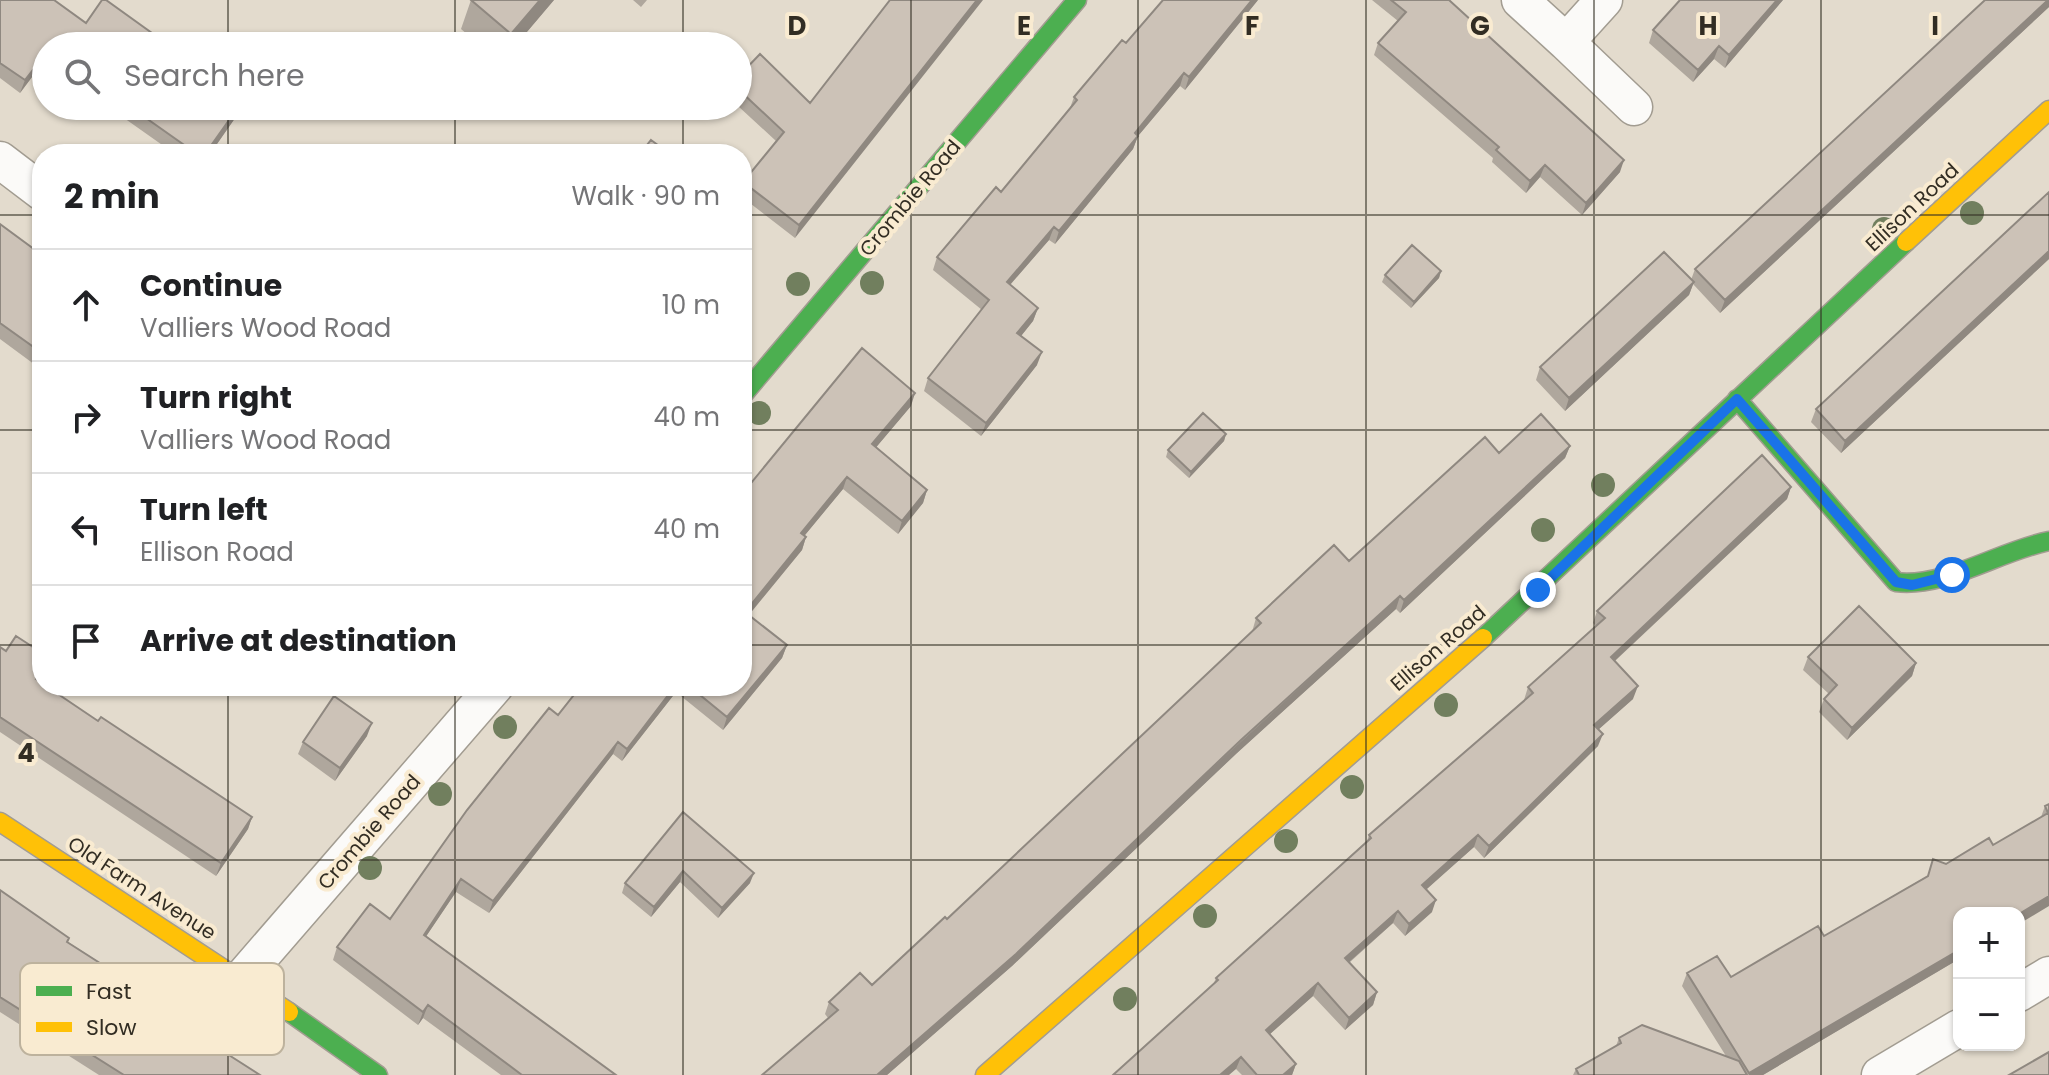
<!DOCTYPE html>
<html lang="en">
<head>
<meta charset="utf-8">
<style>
	body { margin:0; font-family:Poppins,sans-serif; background:#f2f2f2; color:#202124 }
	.controls { position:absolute; right:24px; bottom:24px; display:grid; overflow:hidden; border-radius:16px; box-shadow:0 2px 6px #0004 }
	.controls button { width:72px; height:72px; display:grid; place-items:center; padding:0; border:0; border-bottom:2px solid #e0e0e0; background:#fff; color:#202124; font:40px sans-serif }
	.stop { position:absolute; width:24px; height:24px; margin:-18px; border:6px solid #1a73e8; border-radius:50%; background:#fff }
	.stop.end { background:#1a73e8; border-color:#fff; box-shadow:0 2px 8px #0008 }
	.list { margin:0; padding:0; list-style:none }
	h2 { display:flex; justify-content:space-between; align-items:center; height:104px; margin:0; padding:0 32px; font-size:34px }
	h2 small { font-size:26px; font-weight:400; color:#757577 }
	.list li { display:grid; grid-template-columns:52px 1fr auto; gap:24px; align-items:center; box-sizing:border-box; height:112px; padding:0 32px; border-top:2px solid #e0e0e0 }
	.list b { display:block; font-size:30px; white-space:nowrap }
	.list p { margin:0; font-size:26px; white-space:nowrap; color:#757577 }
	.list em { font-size:26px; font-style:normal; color:#757577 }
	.icon { flex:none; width:44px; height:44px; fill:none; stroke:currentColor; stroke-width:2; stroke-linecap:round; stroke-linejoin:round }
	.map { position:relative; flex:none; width:2049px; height:1075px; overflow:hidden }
	.search { position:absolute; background:#fff; box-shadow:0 2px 6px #0004; left:32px; top:32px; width:720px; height:88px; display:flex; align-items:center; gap:20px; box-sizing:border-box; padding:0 28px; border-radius:44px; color:#757577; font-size:30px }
	.panel { position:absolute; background:#fff; box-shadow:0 2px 6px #0004; left:32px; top:144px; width:720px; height:552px; border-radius:32px }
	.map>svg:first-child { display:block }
</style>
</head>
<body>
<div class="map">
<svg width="2049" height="1075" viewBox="0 0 2049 1075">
	<rect width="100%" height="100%" fill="#e3dbcd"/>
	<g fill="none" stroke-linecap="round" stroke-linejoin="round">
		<defs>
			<path id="street" d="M1520,0L1566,42
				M1604,0L1566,42L1634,107
				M0,160L42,192
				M242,978L495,686
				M2019,993L2049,975
				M1880,1075L1959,1028"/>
			<path id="fast" d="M742,396L1077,0
				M1737,399L1896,582C1945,588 1999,551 2049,541
				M1483,638L1906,242
				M289,1012L378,1075"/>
			<path id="slow" d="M1906,242L2049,110
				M0,822L289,1012
				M985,1075L1483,638"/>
		</defs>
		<use href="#street" stroke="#a29c91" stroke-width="39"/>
		<use href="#fast" stroke="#a29c91" stroke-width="21"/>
		<use href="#slow" stroke="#a29c91" stroke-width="21"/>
		<use href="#street" stroke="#fbfaf8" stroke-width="36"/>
		<use href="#fast" stroke="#4caf50" stroke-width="18"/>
		<use href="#slow" stroke="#ffc107" stroke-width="18"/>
	</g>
	<g fill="#717f5e">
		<circle cx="1972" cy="213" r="12"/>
		<circle cx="1884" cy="229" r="12"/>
		<circle cx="872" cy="283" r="12"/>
		<circle cx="798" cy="284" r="12"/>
		<circle cx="759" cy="413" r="12"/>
		<circle cx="1603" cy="485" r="12"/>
		<circle cx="1543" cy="530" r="12"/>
		<circle cx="1446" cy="705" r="12"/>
		<circle cx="505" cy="727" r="12"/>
		<circle cx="1352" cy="787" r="12"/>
		<circle cx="440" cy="794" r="12"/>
		<circle cx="1286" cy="841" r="12"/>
		<circle cx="370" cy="868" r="12"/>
		<circle cx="1205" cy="916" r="12"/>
		<circle cx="1125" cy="999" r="12"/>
	</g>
	<path fill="#afa79d" d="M0,0L86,23L170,46H46V62L44,61L20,93L0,78Z
		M471,0H554L515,46H481L461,29Z
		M633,0H647L641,7Z
		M890,0L795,238L742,197V186L743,182L776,141L738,106V77L810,103Z
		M1258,0L1185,90L1180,86L1138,136L1133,149L1055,244L1049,240L1010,285L1038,308L1033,321L1021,336L1037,365L981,436L924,391L928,378L982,310L933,270L937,257L1001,192L1070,108L1074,97L1126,43Z
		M1372,0H1449L1620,172L1582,215L1540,177L1526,193L1492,162L1493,158L1374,55L1378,43L1398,21Z
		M1783,0L1725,68L1714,59L1693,82L1649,43L1653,30Z
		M2049,0V7L1720,313L1693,284L1689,295L1565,411L1536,380L1540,367L1691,280L1695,269Z
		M107,106H242L240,111L210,154H175Z
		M2049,192V259L1841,453L1811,422L1816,409Z
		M0,224L42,255V370L0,339Z
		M1441,271L1439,278L1411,308L1382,282L1385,275Z
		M911,406L876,447L927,490L923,503L898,534L843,489L804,536L806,537L802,550L749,615L787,645L782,658L723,730L676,692L622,761L613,754L489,913L456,892L426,936L616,1075H501L423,1018L418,1025L333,960L337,947L390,919L581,686H742V494Z
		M1226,434L1224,441L1189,478L1166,457L1168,450Z
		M1570,446L1565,458L1400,613L1396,609L1237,753L1012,966L887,1075H762L828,1018L825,1014L829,1002L872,985L947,919L1252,632L1256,618L1349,561L1499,453Z
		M1791,487L1787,499L1615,661L1633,699L1599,729L1598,746L1484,858L1474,847L1426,889L1432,912L1405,936L1393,923L1349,963L1377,992L1373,1005L1345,1030L1313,996L1270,1034L1296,1064L1292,1075H1242L1236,1069L1213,985L1216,978L1367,841L1369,835L1524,700L1528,687L1596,626L1593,623L1597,611Z
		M0,647L42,676L39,681L98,721L252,817L248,829L216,876L0,732Z
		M1808,657L1916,663L1912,676L1847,740L1819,712L1824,699L1829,694L1803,670Z
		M367,736L335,781L298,754L303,742Z
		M2049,804V906L1959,913V959L1763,1075H1573L1576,1069L1616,1046L1619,1038L1726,1056L1682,986L1687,973L1731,977L1824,936L1927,876L1946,864L1993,845L2041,817L2045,806Z
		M683,812L750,883L718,918L680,882L651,917L622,893L625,883Z
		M0,890L69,938L68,942L225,1043L222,1051L260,1075H99L0,1012Z"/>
	<path fill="#8f8880" d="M540,0H554L515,46H507L511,34Z
		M977,0H983L795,238L799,225Z
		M1252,0H1258L1185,90L1189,77Z
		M1777,0H1783L1725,68L1729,55Z
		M2048,0H2049V7L1720,313L1725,300Z
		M1719,46L1714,59L1693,82L1698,70Z
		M46,53L44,61L20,93L25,80Z
		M1184,73L1180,86L1138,136L1133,149L1055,244L1059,231L1135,133Z
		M239,106H242L240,111L210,154H205Z
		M1624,160L1620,172L1582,215L1586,203Z
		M1545,165L1540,177L1526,193L1530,181Z
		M1054,227L1049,240L1002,294L1007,282Z
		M2049,251V259L1841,453L1845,441Z
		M1441,271L1439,278L1411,308L1414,302Z
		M1694,282L1689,295L1565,411L1569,398Z
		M1038,308L1033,321L1013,346L1017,333Z
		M1042,352L1037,365L981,436L986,423Z
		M915,393L911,406L868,457L872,444Z
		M1226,434L1224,441L1189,478L1191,472Z
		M1570,446L1565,458L1400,613L1404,600Z
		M847,477L843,489L796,546L801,533Z
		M1791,487L1787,499L1606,669L1611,657Z
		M927,490L923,503L898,534L902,521Z
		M806,537L802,550L742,623L745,612Z
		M1400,596L1396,609L1237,753L1012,966L887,1075H877Z
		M787,645L782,658L723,730L727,717Z
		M1916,663L1912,676L1847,740L1852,728Z
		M675,686H678L676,692L622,761L627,749Z
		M1638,686L1633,699L1590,737L1594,725Z
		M372,723L367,736L335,781L340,768Z
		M1603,734L1598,746L1484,858L1489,846Z
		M618,742L613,754L489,913L493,901Z
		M252,817L248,829L216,876L221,863Z
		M1478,835L1474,847L1418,897L1422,885Z
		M683,871L680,882L651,917L654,907Z
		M754,873L750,883L718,918L722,908Z
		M461,879L456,892L419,947L424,935Z
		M2049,896V906L2019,924V914Z
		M1436,900L1432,912L1405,936L1409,924Z
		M1398,911L1393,923L1340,970L1345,958Z
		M1959,950V959L1763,1075H1749V1073Z
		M1318,983L1313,996L1261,1042L1266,1030Z
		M1377,992L1373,1005L1345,1030L1349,1018Z
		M428,1005L423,1018L418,1025L423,1012Z
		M1241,1057L1236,1069L1229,1075H1220Z
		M1296,1064L1292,1075H1283Z"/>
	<path fill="#ccc2b7" stroke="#8f8880" stroke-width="2" d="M0,0H54L86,23L102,0H106L170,46H46V53L25,80L0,63Z
		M471,0H540L511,34Z
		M890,0H977L799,225L743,182L784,132L738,89V77L760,54L810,103Z
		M1163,0H1252L1189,77L1184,73L1135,133L1138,136L1059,231L1054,227L1007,282L1038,308L1017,333L1042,352L986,423L928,378L989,300L937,257L996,187L1001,192L1077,100L1074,97L1122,40L1126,43Z
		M1391,0H1449L1624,160L1586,203L1545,165L1530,181L1496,150L1499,147L1378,43L1406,12Z
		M1680,0H1777L1729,55L1719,46L1698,70L1653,30Z
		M1985,0H2048L1725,300L1695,269Z
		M129,106H239L205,154H197Z
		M651,140L670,154H640Z
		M2049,192V251L1845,441L1816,409Z
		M0,224L42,255V353L0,323Z
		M1412,245L1441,271L1414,302L1385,275Z
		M1664,252L1694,282L1569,398L1540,367Z
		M862,348L915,393L872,444L927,490L902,521L847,477L801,533L806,537L745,612L787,645L727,717L689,686H742V494Z
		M1203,413L1226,434L1191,472L1168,450Z
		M1541,414L1570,446L1404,600L1400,596L1241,740L1016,954L877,1075H762L838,1010L829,1002L860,973L872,985L945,917L947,919L1261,623L1256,618L1334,545L1349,561L1485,437L1499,453Z
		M1762,455L1791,487L1611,657L1638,686L1594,725L1603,734L1489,846L1478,835L1422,885L1436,900L1409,924L1398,911L1345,958L1377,992L1349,1018L1318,983L1266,1030L1296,1064L1283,1075H1257L1241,1057L1220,1075H1113L1218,980L1216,978L1371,838L1369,835L1533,693L1528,687L1605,618L1597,611Z
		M1859,606L1916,663L1852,728L1824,699L1837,685L1808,657Z
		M16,636L42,653V670L36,679L42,683V686H46L98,721L101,717L252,817L221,863L0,717V647L6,651Z
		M581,686H675L627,749L618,742L493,901L461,879L424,935L616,1075H522L428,1005L423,1012L337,947L370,904L390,919L467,810L549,708L558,715Z
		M334,696L372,723L340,768L303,742Z
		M2049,804V896L2019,914V913H1959V950L1749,1073L1687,973L1717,956L1731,977L1818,926L1824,936L1928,876L1933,859L1946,864L1989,838L1993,845L2048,813L2045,806Z
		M683,812L754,873L722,908L683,871L654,907L625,883Z
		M0,890L69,938L67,942L225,1043L221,1050L260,1075H124L0,997Z
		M1642,1025L1739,1061L1747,1075H1579L1576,1069L1621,1043L1619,1038Z
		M2049,1052V1075H2009Z"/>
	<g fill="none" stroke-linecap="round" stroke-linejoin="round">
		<path stroke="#1a73e8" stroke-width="10" d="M1538,590L1737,399L1896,582L1912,585L1952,575"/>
	</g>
	<path fill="none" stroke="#322d23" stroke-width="2" stroke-opacity="0.55" d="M228,0V46M455,0V46M683,0V46M911,0V1075M1138,0V1075M1366,0V1075M1594,0V1075M1821,0V1075M228,106V154M455,106V154M683,106V154M0,215H42M742,215H2049M0,430H42M742,430H2049M0,645H42M742,645H2049M228,686V1075M455,686V1075M683,686V1075M0,860H2049"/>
	<g text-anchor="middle" stroke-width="8" stroke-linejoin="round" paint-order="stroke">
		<g font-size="20" fill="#322d23" stroke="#f9ebd1">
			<text transform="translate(910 198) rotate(-50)" y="7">Crombie Road</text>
			<text transform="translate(1912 207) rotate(-43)" y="7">Ellison Road</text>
			<text transform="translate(1438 648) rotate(-41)" y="7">Ellison Road</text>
			<text transform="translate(369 832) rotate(-49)" y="7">Crombie Road</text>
			<text transform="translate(142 888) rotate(33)" y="7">Old Farm Avenue</text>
		</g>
	</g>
	<rect x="20" y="963" width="264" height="92" rx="12" fill="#f9ebd1" stroke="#bdb29d" stroke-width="2"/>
	<rect x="36" y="986" width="36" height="10" fill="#4caf50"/>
	<rect x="36" y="1022" width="36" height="10" fill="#ffc107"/>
	<g font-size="22" fill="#322d23">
		<text x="86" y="999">Fast</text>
		<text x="86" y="1035">Slow</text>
	</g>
	<g font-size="26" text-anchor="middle" font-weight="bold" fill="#322d23" stroke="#f9ebd1" stroke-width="8" stroke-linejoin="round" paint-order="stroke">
		<text x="797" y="35">D</text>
		<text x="1024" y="35">E</text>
		<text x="1252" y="35">F</text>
		<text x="1480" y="35">G</text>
		<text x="1708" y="35">H</text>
		<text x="1935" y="35">I</text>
		<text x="26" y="762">4</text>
	</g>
</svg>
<div class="controls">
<button>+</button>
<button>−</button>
</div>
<div class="stop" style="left:1952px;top:575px"></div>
<div class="stop end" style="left:1538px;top:590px"></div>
<div class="search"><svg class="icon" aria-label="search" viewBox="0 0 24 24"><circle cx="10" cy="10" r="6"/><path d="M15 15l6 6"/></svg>Search here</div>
<section class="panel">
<h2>2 min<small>Walk · 90 m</small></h2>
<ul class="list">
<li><svg class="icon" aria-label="ahead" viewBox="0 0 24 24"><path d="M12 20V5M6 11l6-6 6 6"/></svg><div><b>Continue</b><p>Valliers Wood Road</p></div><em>10 m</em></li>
<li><svg class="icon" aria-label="right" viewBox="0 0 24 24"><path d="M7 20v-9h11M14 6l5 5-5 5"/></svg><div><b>Turn right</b><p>Valliers Wood Road</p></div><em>40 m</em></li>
<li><svg class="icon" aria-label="left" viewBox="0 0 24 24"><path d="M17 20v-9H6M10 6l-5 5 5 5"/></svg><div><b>Turn left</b><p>Ellison Road</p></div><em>40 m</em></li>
<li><svg class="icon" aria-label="arrive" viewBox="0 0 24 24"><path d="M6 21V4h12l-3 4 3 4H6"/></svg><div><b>Arrive at destination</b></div></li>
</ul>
</section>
</div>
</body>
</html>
